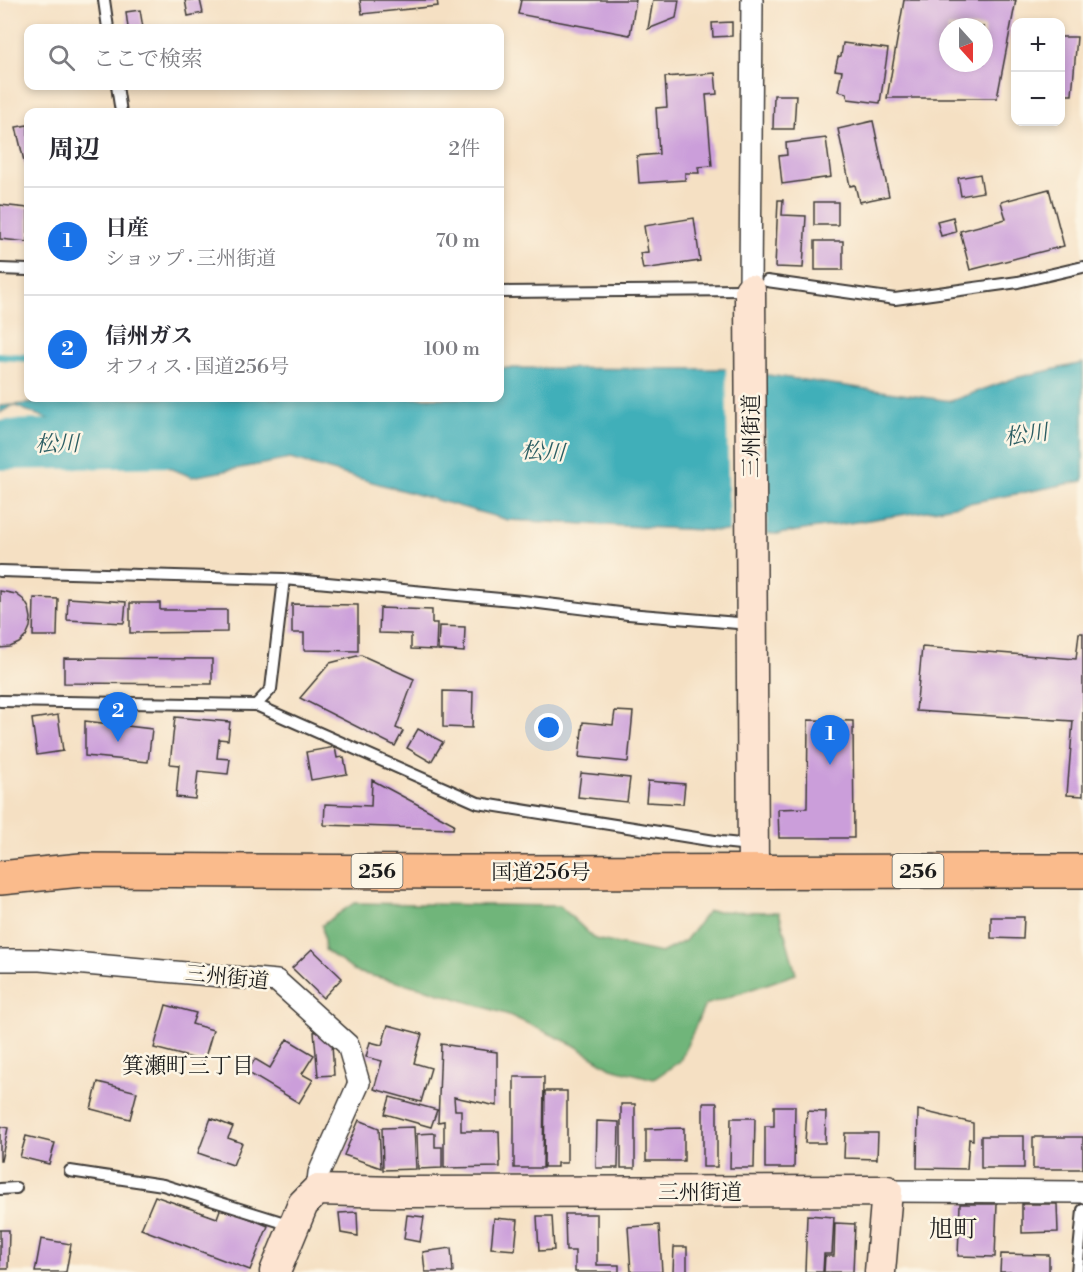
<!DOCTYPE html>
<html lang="ja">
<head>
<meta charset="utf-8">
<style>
	body { margin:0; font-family:"Libre Bodoni","Noto Serif JP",serif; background:#f2f2f3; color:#2b2b33 }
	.controls { position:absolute; right:18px; top:18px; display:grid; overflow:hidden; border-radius:12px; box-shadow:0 3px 9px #0003 }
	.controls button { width:54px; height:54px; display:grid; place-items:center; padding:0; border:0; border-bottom:2px solid #e1e1e2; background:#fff; color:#2b2b33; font:30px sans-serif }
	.compass { position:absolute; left:939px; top:18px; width:54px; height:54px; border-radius:50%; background:#fff; box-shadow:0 3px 9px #0003; rotate:159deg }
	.you { position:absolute; left:549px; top:728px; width:21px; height:21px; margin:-15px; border:4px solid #fff; border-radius:50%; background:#1a73e8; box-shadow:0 0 0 9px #1a73e833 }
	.badge { display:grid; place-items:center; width:39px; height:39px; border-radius:50%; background:#1a73e8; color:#fff; font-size:20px; font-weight:700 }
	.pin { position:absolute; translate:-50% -50px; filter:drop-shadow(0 2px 3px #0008) }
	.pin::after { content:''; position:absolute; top:32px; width:21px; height:18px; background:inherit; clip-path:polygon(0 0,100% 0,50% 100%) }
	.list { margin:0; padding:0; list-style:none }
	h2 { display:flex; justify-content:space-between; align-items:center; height:78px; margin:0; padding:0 24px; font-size:26px }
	h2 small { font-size:20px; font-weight:400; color:#7c7c81 }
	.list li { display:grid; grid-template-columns:39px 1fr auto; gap:18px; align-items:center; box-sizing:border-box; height:108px; padding:0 24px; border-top:2px solid #e1e1e2 }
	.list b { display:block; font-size:22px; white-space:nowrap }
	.list p { margin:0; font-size:20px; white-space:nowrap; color:#7c7c81 }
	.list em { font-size:20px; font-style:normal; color:#7c7c81 }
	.icon { flex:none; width:33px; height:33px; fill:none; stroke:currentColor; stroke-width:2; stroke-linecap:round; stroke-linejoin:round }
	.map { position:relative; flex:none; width:1083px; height:1272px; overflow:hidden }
	.search { position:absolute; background:#fff; box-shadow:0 3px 9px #0003; left:24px; top:24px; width:480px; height:66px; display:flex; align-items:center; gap:15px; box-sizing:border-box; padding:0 21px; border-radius:12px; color:#7c7c81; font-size:22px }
	.panel { position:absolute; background:#fff; box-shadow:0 3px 9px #0003; left:24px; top:108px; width:480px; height:294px; border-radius:12px }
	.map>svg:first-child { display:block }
</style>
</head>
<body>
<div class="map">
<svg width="1083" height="1272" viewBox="0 0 1083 1272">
	<rect width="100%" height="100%" fill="#fcf5e5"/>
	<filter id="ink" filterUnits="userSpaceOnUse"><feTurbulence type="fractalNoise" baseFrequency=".0167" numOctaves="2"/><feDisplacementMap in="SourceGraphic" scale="12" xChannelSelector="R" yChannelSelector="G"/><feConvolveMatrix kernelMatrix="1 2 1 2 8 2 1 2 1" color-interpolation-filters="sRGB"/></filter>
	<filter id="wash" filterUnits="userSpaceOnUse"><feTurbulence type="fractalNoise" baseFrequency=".008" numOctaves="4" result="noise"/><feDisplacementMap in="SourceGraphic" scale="24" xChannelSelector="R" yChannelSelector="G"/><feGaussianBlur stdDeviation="1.35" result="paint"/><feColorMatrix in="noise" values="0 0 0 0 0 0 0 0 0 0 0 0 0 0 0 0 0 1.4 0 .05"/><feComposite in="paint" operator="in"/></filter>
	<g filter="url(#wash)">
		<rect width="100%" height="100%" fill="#f5e0c3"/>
		<path fill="#6fb57a" stroke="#46684b" stroke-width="1.5" d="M354,903L560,906L595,939L661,953L685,941L708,911L779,912L796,974L705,1005L680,1061L654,1079L611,1068L574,1045L509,1015L427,989L356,972L325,950L322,925Z"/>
		<path fill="#3fafb9" stroke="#2e666a" stroke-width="1.5" d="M1083,363V481L933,510L778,534L508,520L290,459L192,477L13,405L0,413V406L13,405L92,398H500V368L726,369L951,401L1015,378Z"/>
		<path fill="#f5e0c3" d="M726,366L764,371L767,536L729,534Z"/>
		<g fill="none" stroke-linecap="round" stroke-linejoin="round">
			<path stroke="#3fafb9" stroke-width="8" d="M0,356L28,358"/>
			<path stroke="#3fafb9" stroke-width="50" d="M0,445L175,442"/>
		</g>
		<g id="blocks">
			<path fill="#cb9eda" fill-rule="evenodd" d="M185,0H200L203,13L188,16Z
				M360,0H437L438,6L362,14Z
				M521,0H636L630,35L518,14Z
				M653,0H679L676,18L648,29Z
				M904,0H1016L997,98H887ZM948,27H984V63H948Z
				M140,10L143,28H128L126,12Z
				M732,22V36L713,37L712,23Z
				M1060,37H1077L1072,95H1060Z
				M843,43L888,49L880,103L848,99L846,93L838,91L842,71L835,70L838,57L841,56Z
				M715,73L717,94L706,95L712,166L698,167L699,173H685V180L639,183L637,156L659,154L656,108L667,107L665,77Z
				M774,95H796L794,129H773Z
				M873,121L889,196L859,202L855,185L850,186L838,129Z
				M28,125V178L16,127Z
				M826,138L831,177L782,184L779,156L787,155L786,143Z
				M980,174L983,192L961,196L958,178Z
				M1049,189L1064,246L970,270L960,231L1006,219L1001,202Z
				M778,200H783L782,215L806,216L803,268L775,267Z
				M814,202H838V225H814Z
				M0,205L28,208V242L0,239Z
				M953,217L956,232L941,236L937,221Z
				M694,218L700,261L643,269L640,253L648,252L644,226Z
				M815,241H843V270H815Z
				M0,591L16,594L24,600L29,608L31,618L30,627L26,636L19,643L10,647L0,648Z
				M34,598L58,599L57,636H33Z
				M68,598L126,602L124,623L67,620Z
				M130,603H160V610H227V632L130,633Z
				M292,604L358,605V651L304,650V633H292Z
				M380,608L432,610V623H437L436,650L411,649V634L379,633Z
				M439,626L465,627L464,652L438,650Z
				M1079,633H1083V796L1067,795L1073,721L916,711L922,647L1076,659Z
				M361,655L414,679L396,728L403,731L395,746L300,698L330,663Z
				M64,658L212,659V684L64,683Z
				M443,691L473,692L472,728L443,727Z
				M615,711L633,712L628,762L579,757L583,722L613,725Z
				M58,715L63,751L37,755L32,719Z
				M175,717L230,722L228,740L219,739L217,758L230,759L228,774L198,771L195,799L176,797L179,765L170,764Z
				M808,720L853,721L854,838H779L778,809L807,808Z
				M85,721L152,729L148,762L85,756Z
				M418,729L443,742L431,762L407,748Z
				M335,747L337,758L344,757L347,774L311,780L306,752Z
				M581,773L630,778L627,802L578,797Z
				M372,780L454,824L453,829L324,825L325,804L371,806Z
				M648,781L685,784L683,804L646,802Z
				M991,917H1024L1023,939L991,938Z
				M312,949L342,978L323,998L292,968Z
				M166,1005L196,1013L192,1024L213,1030L204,1061L154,1048Z
				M388,1025L422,1034L414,1063L431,1068L421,1102L374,1089L382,1061L366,1057L370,1042L382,1045Z
				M320,1031L332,1044L334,1075L318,1076L314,1032Z
				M287,1039L314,1055L302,1074L313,1080L299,1103L247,1072L255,1059L270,1068Z
				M441,1044L497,1052V1106L454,1097L455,1110H461V1131H499L500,1167L444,1168V1121L438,1122Z
				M514,1077H544L543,1168H514Z
				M98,1082L137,1092L130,1119L91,1109Z
				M545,1091H567V1163H557V1167H544Z
				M390,1097L437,1110L431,1127L385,1114Z
				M703,1103H717V1167H703Z
				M621,1104H635V1168H621Z
				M774,1106H795L794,1168H765V1126H774Z
				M918,1110L973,1123V1140L969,1139L967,1169L917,1168Z
				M807,1111L826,1112L825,1143H805Z
				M211,1118L233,1127L228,1138L242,1143L233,1165L198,1153Z
				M731,1118H755L754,1168H730Z
				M359,1120L379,1128L381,1168L344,1155Z
				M597,1121L619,1122L618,1168H596Z
				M0,1126L8,1128L1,1161H0Z
				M414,1127L416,1169L383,1170L382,1128Z
				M684,1128V1161H646V1129Z
				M435,1133V1147H442V1168L418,1169L417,1134Z
				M845,1133H878L877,1159L844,1158Z
				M26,1136L55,1143L49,1164L20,1157Z
				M981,1136H1024V1168H981Z
				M1033,1137H1083V1169H1033Z
				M155,1196L217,1218L221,1207L268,1226L250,1270L141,1229Z
				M960,1204H997L995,1257L958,1256Z
				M1022,1204H1057L1058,1232L1022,1233Z
				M357,1212L358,1236L341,1233L339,1213Z
				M565,1214H597V1265H619V1272H575V1251H566Z
				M407,1215L424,1217L420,1242L404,1239Z
				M807,1215L834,1217L832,1254H824L823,1272H805Z
				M537,1216H552L554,1250L539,1251Z
				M494,1218L518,1220L515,1250L491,1248Z
				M835,1223L855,1224L853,1272H824L825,1256H834Z
				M659,1225L662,1272H631L628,1227Z
				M0,1230H9L8,1269H0Z
				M41,1239L71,1244L66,1272H35Z
				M674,1247H687V1272H673Z
				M451,1248L453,1272H425L423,1252Z
				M1001,1254L1049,1255V1272H1000Z"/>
		</g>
	</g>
	<g filter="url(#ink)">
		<use href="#blocks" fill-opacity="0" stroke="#3d3935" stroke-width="1.5"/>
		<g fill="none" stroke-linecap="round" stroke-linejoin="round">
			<defs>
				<path id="lane" d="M104,0L108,28
					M117,86L121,112
					M0,269L28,270
					M767,281L895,299L1018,282L1083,267
					M500,292L748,290
					M0,571L284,579L523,601L628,614L750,624
					M0,701L256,705L478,803L721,842L750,845
					M256,705L271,689L284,579
					M70,1171L163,1185L291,1225
					M0,1189L16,1188
					M1077,1272L1083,1210"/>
				<path id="street" d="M750,290L752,0
					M0,960H40L277,981L348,1045L359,1083L319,1173L317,1190
					M887,1191L1083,1192"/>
				<path id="secondary" d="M750,290L753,872
					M275,1272L303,1204L317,1190L397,1192L887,1191L880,1272"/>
				<path id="highway" d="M0,878L81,870L441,872L1083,871"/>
			</defs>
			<use href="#lane" stroke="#3d3935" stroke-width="14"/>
			<use href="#street" stroke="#3d3935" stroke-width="24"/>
			<use href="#secondary" stroke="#3d3935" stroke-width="33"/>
			<use href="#highway" stroke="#3d3935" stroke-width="36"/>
			<use href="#lane" stroke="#fff" stroke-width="10"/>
			<use href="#street" stroke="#fff" stroke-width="21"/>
			<use href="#secondary" stroke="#fde4d1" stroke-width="30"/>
			<use href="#highway" stroke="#fabb8c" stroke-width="33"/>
		</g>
	</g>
	<g text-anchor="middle" stroke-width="5" stroke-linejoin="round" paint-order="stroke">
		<g fill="#fcf5e5" stroke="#5f5d58" stroke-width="1.5">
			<rect x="351.5" y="854" width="51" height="34" rx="4.5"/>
			<rect x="892.5" y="854" width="51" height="34" rx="4.5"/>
		</g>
		<g font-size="20" font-weight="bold" fill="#1c1c1c">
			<text x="377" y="878">256</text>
			<text x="918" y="878">256</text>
		</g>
		<g font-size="21" fill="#1c1c1c" stroke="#fcf5e5">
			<text transform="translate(751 436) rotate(-90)" y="7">三州街道</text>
			<text x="541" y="879">国道256号</text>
			<text transform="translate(227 977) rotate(6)" y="7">三州街道</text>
			<text x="700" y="1199">三州街道</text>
		</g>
		<g font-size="22" font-style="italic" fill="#2c5e63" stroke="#fcf5e5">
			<text transform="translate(1026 434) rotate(-8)" y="8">松川</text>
			<text transform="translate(57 443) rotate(-1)" y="8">松川</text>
			<text transform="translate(543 451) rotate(3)" y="8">松川</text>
		</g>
		<g font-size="22" fill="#1c1c1c" stroke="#fcf5e5">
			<text x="188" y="1073">箕瀬町三丁目</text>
		</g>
		<g font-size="24" fill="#1c1c1c" stroke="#fcf5e5">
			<text x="953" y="1237">旭町</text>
		</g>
	</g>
</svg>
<div class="controls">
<button>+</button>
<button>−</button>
</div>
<svg class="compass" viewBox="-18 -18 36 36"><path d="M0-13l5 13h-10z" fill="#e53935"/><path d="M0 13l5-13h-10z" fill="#7c7c81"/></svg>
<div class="you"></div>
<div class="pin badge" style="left:830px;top:765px">1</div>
<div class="pin badge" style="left:118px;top:742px">2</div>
<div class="search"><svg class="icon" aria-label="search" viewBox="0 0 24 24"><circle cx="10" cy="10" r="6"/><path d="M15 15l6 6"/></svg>ここで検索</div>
<section class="panel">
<h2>周辺<small>2件</small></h2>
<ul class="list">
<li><span class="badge">1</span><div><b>日産</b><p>ショップ · 三州街道</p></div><em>70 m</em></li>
<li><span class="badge">2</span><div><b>信州ガス</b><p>オフィス · 国道256号</p></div><em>100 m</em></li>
</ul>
</section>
</div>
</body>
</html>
